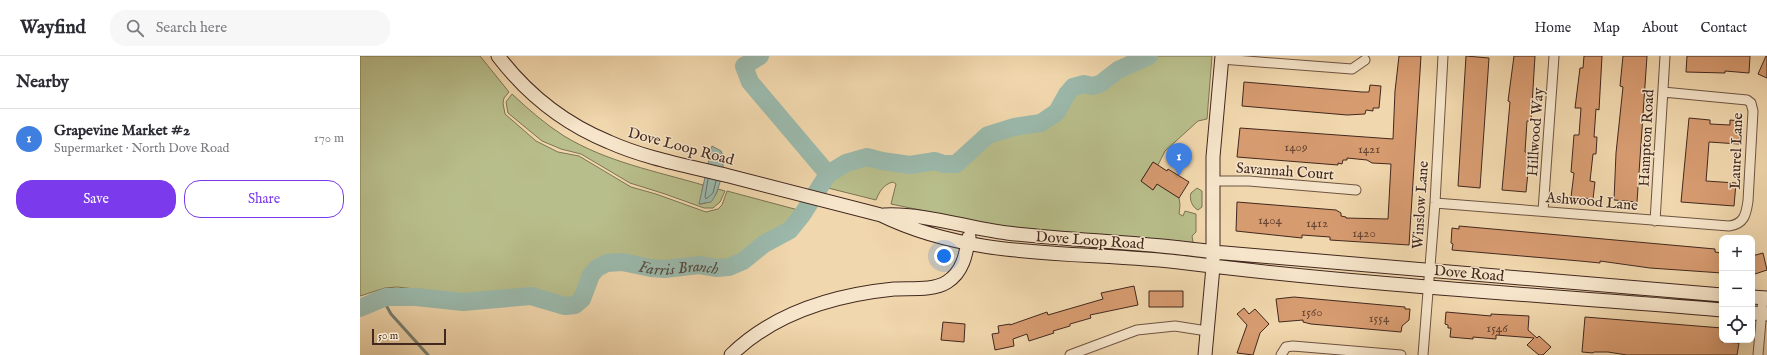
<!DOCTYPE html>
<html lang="en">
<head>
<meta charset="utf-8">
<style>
	body { margin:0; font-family:"IM FELL English",serif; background:#f7f7f7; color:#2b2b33 }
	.controls { position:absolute; right:12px; bottom:12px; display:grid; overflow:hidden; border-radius:8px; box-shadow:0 4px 16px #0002 }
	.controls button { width:36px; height:36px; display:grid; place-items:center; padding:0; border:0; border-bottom:1px solid #e1e1e2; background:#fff; color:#2b2b33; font:20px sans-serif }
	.scale { position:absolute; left:12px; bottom:10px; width:74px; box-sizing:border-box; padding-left:4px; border:2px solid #42281e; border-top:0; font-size:11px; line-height:14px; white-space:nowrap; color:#42281e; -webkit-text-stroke:3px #f6e5ca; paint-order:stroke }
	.you { position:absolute; left:584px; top:200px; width:14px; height:14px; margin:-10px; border:3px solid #fff; border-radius:50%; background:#1a73e8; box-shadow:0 0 0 6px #1a73e833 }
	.badge { display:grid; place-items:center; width:26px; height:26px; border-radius:50%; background:#7c3aed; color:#fff; font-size:13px; font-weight:700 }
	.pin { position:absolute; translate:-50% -33px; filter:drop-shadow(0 1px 2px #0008) }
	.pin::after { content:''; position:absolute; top:21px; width:14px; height:12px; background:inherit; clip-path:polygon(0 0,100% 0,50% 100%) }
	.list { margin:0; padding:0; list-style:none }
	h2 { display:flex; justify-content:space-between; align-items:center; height:52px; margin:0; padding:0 16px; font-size:17px }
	h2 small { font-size:13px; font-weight:400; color:#7c7c81 }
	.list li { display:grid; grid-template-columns:26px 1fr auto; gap:12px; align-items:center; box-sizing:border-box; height:60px; padding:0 16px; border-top:1px solid #e1e1e2 }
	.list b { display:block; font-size:15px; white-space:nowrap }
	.list p { margin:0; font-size:13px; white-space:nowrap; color:#7c7c81 }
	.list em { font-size:13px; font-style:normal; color:#7c7c81 }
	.actions { display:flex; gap:8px; padding:12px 16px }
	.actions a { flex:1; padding:9px 0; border:1px solid #7c3aed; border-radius:16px; text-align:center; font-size:14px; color:#7c3aed }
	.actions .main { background:#7c3aed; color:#fff }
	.icon { flex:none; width:22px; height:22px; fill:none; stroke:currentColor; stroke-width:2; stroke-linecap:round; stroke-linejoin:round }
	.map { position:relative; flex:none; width:1407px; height:299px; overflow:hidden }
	header { display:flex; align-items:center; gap:24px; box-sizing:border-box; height:56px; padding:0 20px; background:#fff; border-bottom:1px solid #e1e1e2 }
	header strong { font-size:19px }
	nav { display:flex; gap:22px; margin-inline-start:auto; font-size:14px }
	.search { width:280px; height:36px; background:#f7f7f7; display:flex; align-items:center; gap:10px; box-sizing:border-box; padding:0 14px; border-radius:16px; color:#7c7c81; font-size:15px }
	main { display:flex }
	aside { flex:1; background:#fff }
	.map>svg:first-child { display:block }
</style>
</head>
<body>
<header>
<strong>Wayfind</strong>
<div class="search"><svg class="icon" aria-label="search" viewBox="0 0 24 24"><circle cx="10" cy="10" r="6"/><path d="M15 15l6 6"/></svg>Search here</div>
<nav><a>Home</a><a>Map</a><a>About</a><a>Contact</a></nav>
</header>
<main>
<aside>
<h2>Nearby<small></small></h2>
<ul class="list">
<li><span class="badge" style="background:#3f7fe0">1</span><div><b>Grapevine Market #2</b><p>Supermarket · North Dove Road</p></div><em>170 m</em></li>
</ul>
<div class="actions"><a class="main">Save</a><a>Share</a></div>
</aside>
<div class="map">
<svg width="1407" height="299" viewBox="0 0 1407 299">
	<rect width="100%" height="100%" fill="#f1d7ad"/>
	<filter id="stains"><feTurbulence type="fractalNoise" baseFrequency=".005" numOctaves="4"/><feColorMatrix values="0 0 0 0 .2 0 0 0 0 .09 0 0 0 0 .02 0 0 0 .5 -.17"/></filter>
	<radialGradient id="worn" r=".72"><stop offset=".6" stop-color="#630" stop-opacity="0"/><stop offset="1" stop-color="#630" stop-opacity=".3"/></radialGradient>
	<path fill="#b8be8b" stroke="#7d7354" d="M0,0H120L149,36L144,42L143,47L145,58L176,85L198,96L219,100L271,131L296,138L346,156L358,153L362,149L367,135L442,155L419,178L400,185L386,198L367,207L342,204L302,208L266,200L249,201L237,204L231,210L212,243L206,245L183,235L164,233L146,238L118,237L100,238L37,231L25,232L0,240Z
		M789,0H852L847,63L838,65L805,95L798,109L793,106L781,125L793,134L797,128L819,142L820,149L819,158L823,160L825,155L836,158V176L832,180L833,186L827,187L638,170L531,148L536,128L533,126C524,128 519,136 516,144L460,130L468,118L486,107L497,102L507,101L522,105L550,109L575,105L584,108H596L628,79L654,71L681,67L697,56L707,38L713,31L724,28L732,30L740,28L758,14Z
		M152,38C168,53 185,68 204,80C247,106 295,115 343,129L340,148C349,148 356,141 358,133L365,135L360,146L353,152H344L305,138L270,127L221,98L201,93L182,85L148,57L146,46Z
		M837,132L842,135V151L838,154C832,151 829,143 831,137Z"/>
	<path fill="#9bb9ac" stroke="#777f73" d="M352,90L361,95C367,106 359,137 351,146L339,148Z"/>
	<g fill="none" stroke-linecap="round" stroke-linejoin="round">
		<path stroke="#6e7065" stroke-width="1" d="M348,123L345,141L346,143L353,137L356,125"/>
		<path stroke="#777f73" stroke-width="3" d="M22,242L31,258L68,299"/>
		<g stroke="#9bb9ac" stroke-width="18">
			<path d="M468,118L486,107L507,101L522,105L550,109L575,105L584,108H596L628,79L654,71L681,67L697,56L707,38L713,31L724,28L732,30L740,28L758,14L789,0"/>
			<path id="s1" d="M0,252L26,241H56L103,246L171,240L205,250L215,249L222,243L231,219L237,212L247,207L262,206L291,212L305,213L339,209L357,212L369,211L383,205L404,188L430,174L442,159L468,118L390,26L384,10L400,0"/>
		</g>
	</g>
	<path fill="#d79b70" stroke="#42281e" d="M1039,0H1061L1049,189L970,184V181L942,179V182L876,175L877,146L976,154L981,157V160L986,161V162L1028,163L1031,108L1012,107L1007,104L987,102V104H983L982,108L978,107V109L877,101L880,72L1033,83L1035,35Z
		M1106,0L1129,2L1120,132L1098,130Z
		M1154,0H1175L1171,65H1167L1165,96L1170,97L1166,136L1142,134L1150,46L1148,45Z
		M1224,0H1242L1239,54L1236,53L1234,81H1237L1236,98H1233L1230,125L1235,126L1233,143L1211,141L1214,117L1211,116L1214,79H1219L1221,52H1215L1220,12H1223Z
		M1263,0H1287L1277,146L1254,144L1256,97L1263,31L1260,30Z
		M1327,0H1390L1389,17L1365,15V17L1326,16Z
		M1406,0H1407V22L1398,18Z
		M884,26L1002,36H1009L1010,29L1021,30L1019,52H1013V55L1006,54L1005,58L987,59L882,50Z
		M1329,62L1350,64V68L1370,69V64L1381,65L1379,88L1349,86L1347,113L1346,125L1376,127L1374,150L1321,146Z
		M793,106L807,115L808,113L829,126L819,142L797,128L793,134L781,125Z
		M1099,170L1355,193V196L1362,197V217L1290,212L1240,205V207L1220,205L1092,194L1093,188L1091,187L1092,172L1099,173Z
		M1403,197L1407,214L1392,219V200Z
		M774,230L778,249L730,259L731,262L710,268V270L693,275L694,277L669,285L667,278L653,283L654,290L635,294L632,278L639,277L638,270L650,268V269L687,256L688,259L743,243L741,237Z
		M789,235H823V251H789Z
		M934,241L1045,251V253H1050L1049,264L1042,270L1041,276L951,268L943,266V264L919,266L916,243Z
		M884,252L889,258L895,253L909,268L900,277L893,299L877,297L887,269L877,258Z
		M1086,256L1131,260V258L1169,260L1168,274L1177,282L1179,280L1191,291L1183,299H1179L1167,289L1174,282L1136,279V283L1113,281V283L1090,281L1091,272H1088V269L1085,268Z
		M1225,261L1362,272V286L1379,287L1377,299H1267L1248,296H1234L1233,297L1222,296Z
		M583,266L605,268L604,286L581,284Z"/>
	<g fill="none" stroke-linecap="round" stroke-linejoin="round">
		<defs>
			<path id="street" d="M861,3L992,13L1005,4
				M853,125H889L996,134
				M1075,147L1369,170C1384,168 1386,159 1388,145L1393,55L1391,47L1387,44L1303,36
				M1183,155L1194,0
				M1295,165L1305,0
				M710,299L777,274L815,270L847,275
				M921,299L926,291L933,290L1041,299
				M1063,299L1075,147L1083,0
				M1398,299L1403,242"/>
			<path id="secondary" d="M138,0C167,38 205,68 249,86C287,103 329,110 369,120C420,133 471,146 521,159C617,206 724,194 827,207C1004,229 1184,239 1362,254
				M524,159C565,157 606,172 647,177C716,185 785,186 853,196L1362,239
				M1392,241L1407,242
				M1392,257L1407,258
				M371,299C415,256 474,239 534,233C550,232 573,235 587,226C603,216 606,198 609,181
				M845,299L853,211V101L862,0"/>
		</defs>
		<use href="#street" stroke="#6e5442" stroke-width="11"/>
		<use href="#secondary" stroke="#42281e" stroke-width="15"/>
		<use href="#street" stroke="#f6e5ca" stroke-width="9"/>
		<use href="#secondary" stroke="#f6e5ca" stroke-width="13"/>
	</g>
	<g text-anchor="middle" stroke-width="3" stroke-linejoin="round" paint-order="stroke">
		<g font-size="13" fill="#674532">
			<text x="936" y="95">1409</text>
			<text x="1009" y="97">1421</text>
			<text x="910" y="168">1404</text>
			<text x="957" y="171">1412</text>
			<text x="1004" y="181">1420</text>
			<text x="952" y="260">1560</text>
			<text x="1019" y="266">1554</text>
			<text x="1137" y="276">1546</text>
		</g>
		<g font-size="15" fill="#42281e" stroke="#f6e5ca">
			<text transform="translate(1175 76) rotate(-86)" y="5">Hillwood Way</text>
			<text transform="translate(1286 82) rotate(-87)" y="5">Hampton Road</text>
			<text transform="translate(321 90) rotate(15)" y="5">Dove Loop Road</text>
			<text transform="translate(1376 95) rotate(-88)" y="5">Laurel Lane</text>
			<text transform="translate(925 115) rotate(4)" y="5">Savannah Court</text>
			<text transform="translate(1232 145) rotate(5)" y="5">Ashwood Lane</text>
			<text transform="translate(1060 149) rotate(-86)" y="5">Winslow Lane</text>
			<text transform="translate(730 184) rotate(4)" y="5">Dove Loop Road</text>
			<text transform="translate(1109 217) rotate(5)" y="5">Dove Road</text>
		</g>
		<g font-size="16" font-style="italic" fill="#584c42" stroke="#f6e5ca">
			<text dy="6" stroke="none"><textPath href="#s1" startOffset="347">Farris Branch</textPath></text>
		</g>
	</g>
	<rect width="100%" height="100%" filter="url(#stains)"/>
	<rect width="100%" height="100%" fill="url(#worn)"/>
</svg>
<div class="controls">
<button>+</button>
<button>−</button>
<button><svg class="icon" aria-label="locate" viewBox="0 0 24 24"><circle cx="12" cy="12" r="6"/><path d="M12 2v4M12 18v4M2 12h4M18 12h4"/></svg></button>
</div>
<div class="scale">50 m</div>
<div class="you"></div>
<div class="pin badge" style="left:819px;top:120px;background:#3f7fe0">1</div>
</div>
</main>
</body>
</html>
